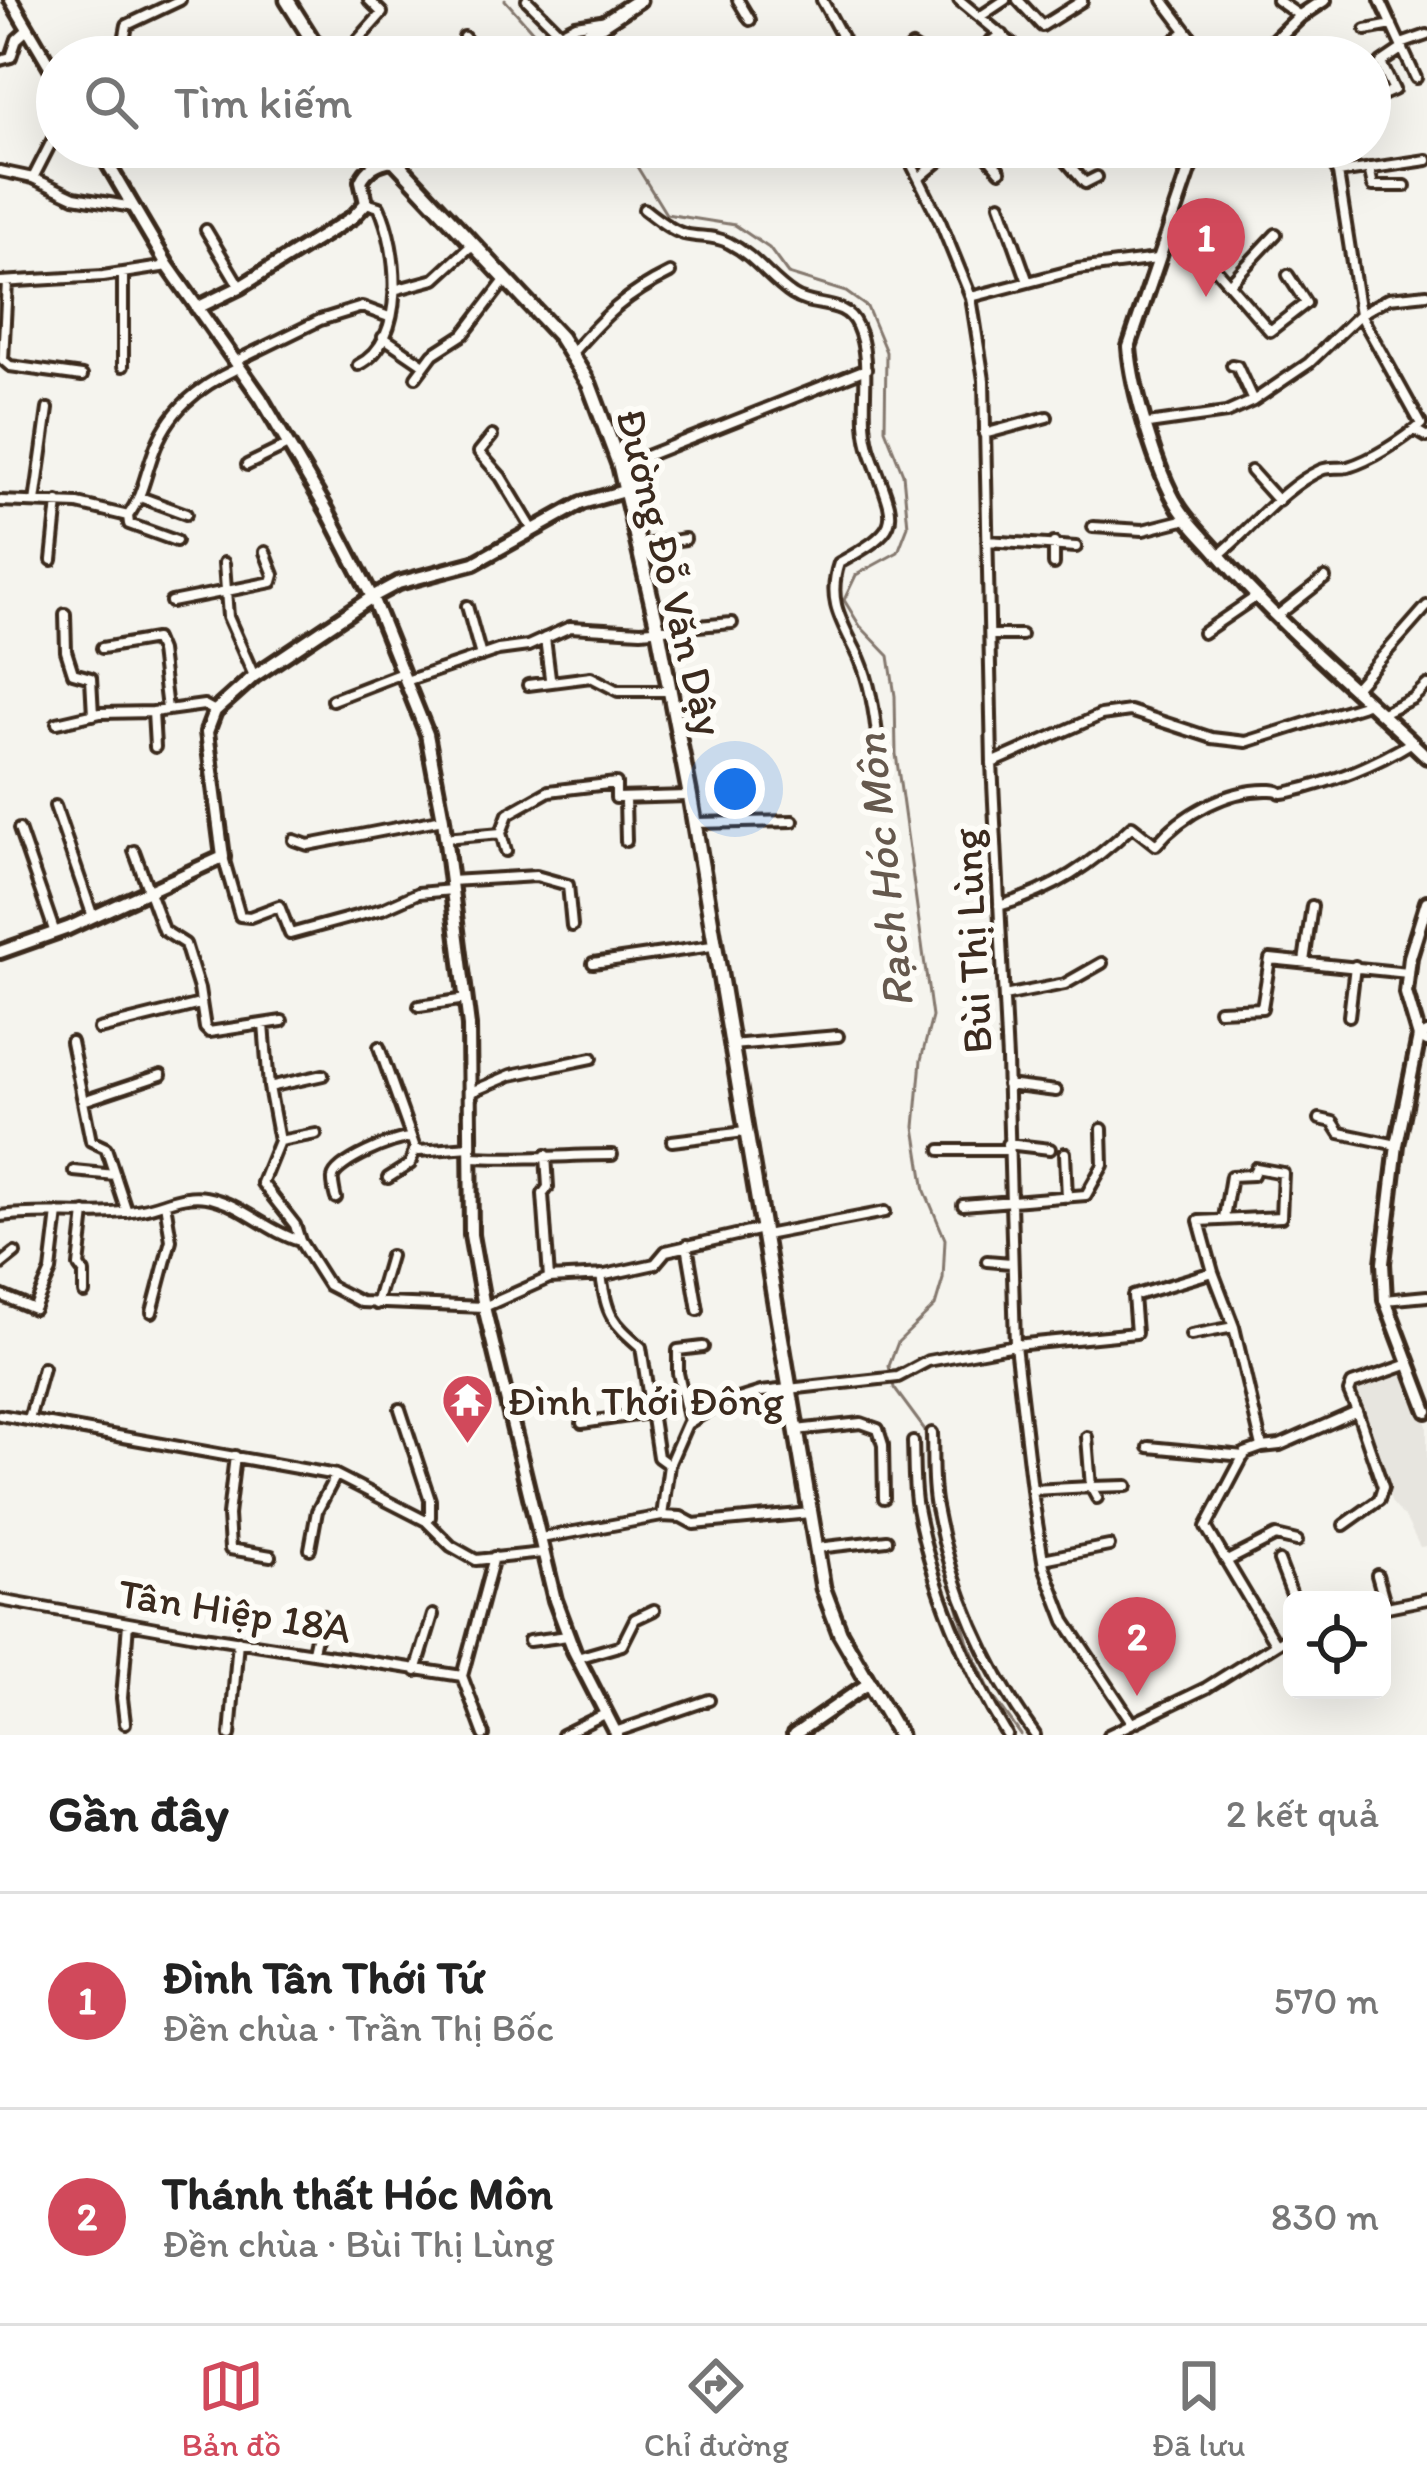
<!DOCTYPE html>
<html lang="vi">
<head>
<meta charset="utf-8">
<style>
	body { margin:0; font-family:Itim,sans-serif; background:#f2f2f2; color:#222 }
	.controls { position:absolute; right:36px; bottom:36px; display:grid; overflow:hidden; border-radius:18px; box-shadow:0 12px 48px #0002 }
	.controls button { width:108px; height:108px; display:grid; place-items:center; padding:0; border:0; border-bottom:3px solid #e0e0e0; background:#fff; color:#222; font:60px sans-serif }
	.you { position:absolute; left:735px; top:789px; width:42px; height:42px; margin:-30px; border:9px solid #fff; border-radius:50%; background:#1a73e8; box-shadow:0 0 0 18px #1a73e833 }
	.badge { display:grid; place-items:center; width:78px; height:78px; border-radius:50%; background:#d1495b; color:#fff; font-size:39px; font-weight:700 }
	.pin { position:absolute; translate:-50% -99px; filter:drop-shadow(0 3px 6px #0008) }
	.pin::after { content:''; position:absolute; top:63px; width:42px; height:36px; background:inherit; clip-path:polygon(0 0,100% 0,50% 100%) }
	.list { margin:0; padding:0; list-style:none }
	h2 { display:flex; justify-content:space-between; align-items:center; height:156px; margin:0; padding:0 48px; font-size:51px }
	h2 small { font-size:39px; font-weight:400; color:#767676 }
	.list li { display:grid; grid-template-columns:78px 1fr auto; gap:36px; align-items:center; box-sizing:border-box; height:216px; padding:0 48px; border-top:3px solid #e0e0e0 }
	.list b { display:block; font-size:45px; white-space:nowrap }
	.list p { margin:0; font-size:39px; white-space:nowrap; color:#767676 }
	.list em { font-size:39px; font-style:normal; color:#767676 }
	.icon { flex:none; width:66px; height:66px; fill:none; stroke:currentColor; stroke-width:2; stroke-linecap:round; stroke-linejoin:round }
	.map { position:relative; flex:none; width:1427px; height:1735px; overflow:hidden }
	.search { position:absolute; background:#fff; box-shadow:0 12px 48px #0002; left:36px; right:36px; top:36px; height:132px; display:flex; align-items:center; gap:30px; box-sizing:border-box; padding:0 42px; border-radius:66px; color:#767676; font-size:45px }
	.sheet { height:588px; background:#fff }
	nav { display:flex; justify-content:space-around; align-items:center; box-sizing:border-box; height:168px; border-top:3px solid #e0e0e0; background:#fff; font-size:33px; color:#767676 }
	nav a { display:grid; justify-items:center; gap:6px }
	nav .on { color:#d1495b }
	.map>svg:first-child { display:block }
</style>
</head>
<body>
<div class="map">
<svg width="1427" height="1735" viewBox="0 0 1427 1735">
	<rect width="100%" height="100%" fill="#f5f4ee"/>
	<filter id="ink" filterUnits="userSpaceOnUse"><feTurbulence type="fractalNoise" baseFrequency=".00833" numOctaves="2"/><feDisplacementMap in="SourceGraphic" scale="24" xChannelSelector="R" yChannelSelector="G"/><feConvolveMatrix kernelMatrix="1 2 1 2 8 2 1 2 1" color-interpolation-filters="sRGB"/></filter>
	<g filter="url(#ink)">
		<path fill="#e7e5df" d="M1402,1371H1407L1427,1426V1546L1420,1547L1406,1519L1392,1503L1352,1394L1354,1390Z"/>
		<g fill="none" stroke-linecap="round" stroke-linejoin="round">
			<path stroke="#84786e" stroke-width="3" d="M505,0L550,51
				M625,147L666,214L735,225L769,248L788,274L846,292L867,307L886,352L885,429L903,474L908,526L898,552L856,575L844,600L860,626L889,656L895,696L896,754L932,1017L921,1060L915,1127L925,1191L945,1239L943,1279L935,1306L898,1342L889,1366L894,1388L925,1430L930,1511L968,1643L992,1695L1021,1735"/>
			<defs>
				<path id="minor" d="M527,0L560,33L576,25L607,20
					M738,0L750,20
					M822,0L853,57
					M959,0L1028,57
					M1018,0L1042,26L1082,1
					M1163,0L1206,57
					M1277,0L1300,16
					M1380,0L1416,78
					M981,16L1005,0
					M1366,30L1392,25
					M464,37L479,57
					M1401,44L1427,35
					M1155,56L1184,33
					M121,57L127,25L180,0
					M343,57L382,13L369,0
					M902,57L912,47L928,57
					M999,57L989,42L1003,35
					M1112,57L1120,52
					M0,60L11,57L17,39L28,29
					M1371,100L1394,90L1381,63L1403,48
					M903,147L940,221L971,297L984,380L992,763L1007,1060L1015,1345L1033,1498L1044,1566L1065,1621L1132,1722
					M980,147L1000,171
					M1054,147L1085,183L1097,177
					M1180,147L1194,155
					M1241,147H1289
					M1369,168L1373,186H1405
					M0,171L33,178L57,131
					M1338,173L1427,160
					M33,178L74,197L133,207
					M919,178L956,147
					M1000,204L1028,282
					M644,209C656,218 670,230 684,234C699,238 715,235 729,243C755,256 770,280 793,295C813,309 845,298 857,326C875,366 856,413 871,454C895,522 908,525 839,563C827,599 840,619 856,651C868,674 874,708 877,734
					M1173,220L1270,331L1306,303L1288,275
					M206,230L240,287
					M123,273V366
					M0,282L103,276L168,266
					M7,282L3,360L10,366L82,376
					M1229,284L1276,234
					M394,290L435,279L472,245
					M971,297L1078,269L1157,259
					M383,337L424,365
					M572,353C605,315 625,295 670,273
					M236,361L320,320L362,307L389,317
					M358,365C408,341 398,248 379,207L366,203
					M1232,365L1237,366L1253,401
					M416,377L433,354L464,334L506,279
					M1148,424L1226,413L1253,401L1309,363L1360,314L1389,298L1427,294
					M1415,430L1427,437
					M984,434L1047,417
					M492,436L479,452L501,477L533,530
					M247,465L288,445
					M621,466L866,369
					M1251,471L1278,501
					M140,497L186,514
					M0,501L78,504L128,516C142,497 145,476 153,454C168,410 198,387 238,368
					M35,502L48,409
					M128,516L129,524L176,541
					M1093,527L1143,530L1187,519
					M987,541L1076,547
					M639,546L685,539
					M1219,555C1252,528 1283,487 1321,470C1330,466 1339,469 1348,467C1372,460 1404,439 1421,424L1360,314L1338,173L1324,147
					M52,560L58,502
					M224,563L228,617L254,676
					M1054,564V543
					M171,602L272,582L274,575L265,552
					M467,606L481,656
					M65,614L66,651L73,673L91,678L93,715
					M1277,616L1325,578
					M1203,633L1257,596
					M990,635H1021
					M545,638L550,678
					M102,648L155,639L160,651L167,709
					M406,681L498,650L528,646L570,627L641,631L732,623
					M528,685L591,677L618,691H669
					M1354,689L1427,606
					M332,700L402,673
					M1382,713L1413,698L1427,685
					M57,723L100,713L153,712
					M155,747L153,712L204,705L215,711
					M992,763L1101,715L1130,711L1212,738L1246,742L1370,703
					M625,799L626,841
					M55,806L93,917
					M696,823L793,821
					M19,829L55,933
					M501,833L508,814L549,791L616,783V798L688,796
					M445,838L501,833L506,851
					M294,840L308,845L443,819
					M134,851L163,930L185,944L199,989L205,1028L209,1032L282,1021
					M223,857L240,916L250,917L279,906L290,934L382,909L418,893L452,890
					M450,881L536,876L568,885L572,926
					M999,906C1054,890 1091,865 1132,826L1156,845C1182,814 1229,788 1271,790C1287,791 1273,795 1289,792C1330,783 1377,764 1412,742
					M1304,962L1312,906
					M593,963L712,946
					M1004,996L1065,984L1102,963
					M419,1006L466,999
					M1219,1010L1262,1008L1270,959L1408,973
					M1349,1016L1355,966
					M264,1024L269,1087L323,1075
					M99,1029L200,1004
					M1427,1033L1419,1037L1427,1042
					M71,1042L91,1141L106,1148L127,1212
					M731,1045L838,1036
					M379,1047L415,1148L419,1151L470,1147
					M1007,1085L1056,1091
					M269,1087L279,1141L316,1134
					M471,1092L511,1075L592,1058
					M83,1101L161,1075
					M1320,1119L1333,1122L1340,1133L1397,1145
					M279,1141L262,1183L295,1225L300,1241
					M672,1141L745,1132
					M1007,1144L1050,1149
					M941,1150H1007
					M1065,1153L1067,1197
					M546,1155L548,1187L543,1194L549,1278
					M472,1157C519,1160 565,1155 612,1155
					M74,1171L115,1175
					M388,1178L410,1164L415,1148
					M336,1198C335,1196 332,1180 333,1178C335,1163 396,1137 411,1138
					M963,1205L1086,1195L1103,1165L1102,1129
					M0,1216C47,1209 95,1219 142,1209C163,1205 184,1193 206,1197C241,1203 266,1231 300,1241L328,1285L361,1302L484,1307L549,1278L605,1275L655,1264L666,1251L762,1229
					M765,1235L885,1212
					M687,1245L698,1310
					M987,1261L1011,1263
					M0,1265L15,1253
					M1213,1272L1199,1221L1281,1217L1283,1173L1256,1168L1253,1175L1231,1176L1224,1218
					M601,1275C607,1316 611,1321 641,1347L658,1457L669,1465
					M84,1293V1273L79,1266L85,1213
					M0,1295L34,1309L51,1271L58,1213
					M1385,1300L1427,1296
					M376,1304L390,1256
					M152,1312L171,1240L165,1203
					M1191,1335L1234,1327
					M400,1409L430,1500V1517L426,1521
					M0,1415L336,1475L426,1521L451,1546L476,1560L542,1553
					M29,1420L43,1368
					M689,1422L678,1373V1350L703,1347
					M582,1423L649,1413
					M796,1430L861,1423L878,1429L883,1445L884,1498
					M932,1433C933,1457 931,1483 936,1507C951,1587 987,1669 1035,1735
					M1087,1437L1091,1487L1127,1486
					M913,1442C914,1464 913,1487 917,1508C931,1583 967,1670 1007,1735
					M1149,1447L1244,1456
					M1262,1447L1245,1453L1206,1527L1275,1643
					M235,1456L228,1515L230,1549L271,1556
					M1032,1490L1091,1487L1097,1498
					M662,1516L669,1465L687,1424L716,1406L761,1392L898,1377L928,1361L1015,1345L1136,1333L1133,1296L1213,1272L1234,1327L1262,1447L1280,1445L1357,1411L1349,1392L1352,1384L1409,1364
					M1344,1525L1379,1500L1383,1487L1357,1411
					M541,1538L662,1516L681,1517L694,1524L810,1513
					M817,1548L887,1540
					M310,1549L317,1511L336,1475
					M1043,1559L1109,1546
					M1227,1561L1276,1536L1297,1541
					M1279,1561L1294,1600
					M1377,1575L1386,1607
					M0,1600L190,1634L462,1676
					M1382,1608L1427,1599
					M529,1641L568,1636
					M313,1651L321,1615
					M577,1658L622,1645L635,1619L654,1610
					M416,1671L433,1615
					M125,1723L122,1698L128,1623
					M615,1732L709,1700
					M230,1735L238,1641
					M484,1735L462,1676L494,1557
					M562,1735L607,1713
					M1108,1735L1206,1688L1292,1634"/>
				<path id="tertiary" d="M11,0L57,78
					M1258,57L1300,16L1324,0
					M98,147L168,266L261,398L328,512L372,597L427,734L443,819L469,1026L471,1235L484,1307L555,1600L574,1651L617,1735
					M1197,147L1129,347C1132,388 1156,471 1178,506C1189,524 1207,540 1220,556C1283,630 1358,690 1427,757
					M197,308L240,287L353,217L366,203L361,181C367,168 378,162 392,160
					M1427,902L1410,957L1406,993L1419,1037L1397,1145L1383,1263L1385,1300L1427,1411
					M0,952L68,928L223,857L207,732L215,711L254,676L372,597L398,583L474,563L582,503L624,491
					M794,1735L869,1683"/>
				<path id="secondary" d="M287,0L323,57
					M552,57L639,0
					M382,147L560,337L589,384L620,467L658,629L690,796L823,1588L840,1633L899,1735
					M392,160L411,147"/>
			</defs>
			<use href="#minor" stroke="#3b2a1e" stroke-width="16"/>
			<use href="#tertiary" stroke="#3b2a1e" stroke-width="20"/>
			<use href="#secondary" stroke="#3b2a1e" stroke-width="21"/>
			<use href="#minor" stroke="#fdfcf7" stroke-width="8"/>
			<use href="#tertiary" stroke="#fdfcf7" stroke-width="10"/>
			<use href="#secondary" stroke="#fdfcf7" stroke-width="12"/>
		</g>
	</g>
	<defs>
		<symbol id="temple-pin" viewBox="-11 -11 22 30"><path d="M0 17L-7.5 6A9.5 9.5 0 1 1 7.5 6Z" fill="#d1495b" stroke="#fdfcf7"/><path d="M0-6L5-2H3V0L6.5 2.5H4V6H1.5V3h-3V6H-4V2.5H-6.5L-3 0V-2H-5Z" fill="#fff"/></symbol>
	</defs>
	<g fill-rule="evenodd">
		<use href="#temple-pin" x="438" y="1370" width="59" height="81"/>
	</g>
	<g text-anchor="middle" stroke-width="12" stroke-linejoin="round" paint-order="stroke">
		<g font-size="42" fill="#3b2a1e" stroke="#fdfcf7">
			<text transform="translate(671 572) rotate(76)" y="15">Đường Đỗ Văn Dậy</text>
			<text transform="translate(971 941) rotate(-93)" y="15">Bùi Thị Lùng</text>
			<text transform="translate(235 1610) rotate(9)" y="15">Tân Hiệp 18A</text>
		</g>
		<g font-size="42" fill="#3b2a1e" stroke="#fdfcf7" text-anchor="start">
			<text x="507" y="1415">Đình Thới Đông</text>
		</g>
		<g font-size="45" font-style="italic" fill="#65584d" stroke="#fdfcf7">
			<text transform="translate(883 871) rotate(-96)" y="16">Rạch Hóc Môn</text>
		</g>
	</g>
</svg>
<div class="controls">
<button><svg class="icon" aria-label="locate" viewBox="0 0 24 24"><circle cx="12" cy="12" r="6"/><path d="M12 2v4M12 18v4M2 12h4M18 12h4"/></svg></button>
</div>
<div class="you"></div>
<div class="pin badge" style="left:1206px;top:297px">1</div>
<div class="pin badge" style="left:1137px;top:1696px">2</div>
<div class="search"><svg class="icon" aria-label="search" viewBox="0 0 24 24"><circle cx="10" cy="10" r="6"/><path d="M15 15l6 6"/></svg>Tìm kiếm</div>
</div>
<section class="sheet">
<h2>Gần đây<small>2 kết quả</small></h2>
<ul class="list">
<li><span class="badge">1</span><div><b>Đình Tân Thới Tứ</b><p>Đền chùa · Trần Thị Bốc</p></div><em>570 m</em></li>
<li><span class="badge">2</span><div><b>Thánh thất Hóc Môn</b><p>Đền chùa · Bùi Thị Lùng</p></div><em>830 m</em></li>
</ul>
</section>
<nav>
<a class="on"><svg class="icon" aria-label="map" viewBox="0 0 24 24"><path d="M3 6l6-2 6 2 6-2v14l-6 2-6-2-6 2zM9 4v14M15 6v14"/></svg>Bản đồ</a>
<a><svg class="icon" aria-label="directions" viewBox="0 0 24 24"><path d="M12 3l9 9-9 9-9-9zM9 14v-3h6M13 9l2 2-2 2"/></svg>Chỉ đường</a>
<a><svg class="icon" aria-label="saved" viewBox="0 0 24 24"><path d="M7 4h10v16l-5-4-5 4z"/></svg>Đã lưu</a>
</nav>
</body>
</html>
